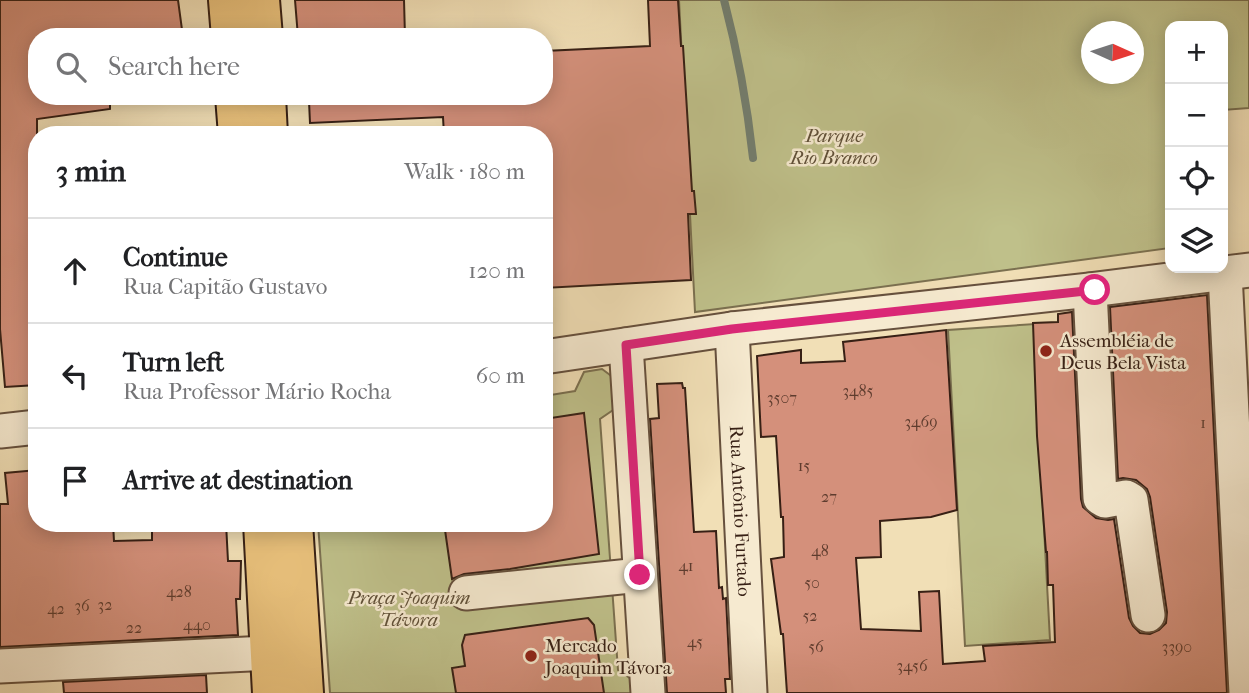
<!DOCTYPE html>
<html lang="en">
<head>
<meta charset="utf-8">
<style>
	body { margin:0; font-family:"IM FELL French Canon",serif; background:#f2f2f2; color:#202124 }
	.controls { position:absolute; right:21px; top:21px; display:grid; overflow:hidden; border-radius:14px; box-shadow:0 4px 18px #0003 }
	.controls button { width:63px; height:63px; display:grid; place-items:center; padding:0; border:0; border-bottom:2px solid #e0e0e0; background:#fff; color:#202124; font:35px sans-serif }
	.compass { position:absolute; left:1081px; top:21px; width:63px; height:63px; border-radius:50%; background:#fff; box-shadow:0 4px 18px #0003; rotate:93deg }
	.stop { position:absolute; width:21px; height:21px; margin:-16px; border:5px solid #db2777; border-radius:50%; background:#fff }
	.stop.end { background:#db2777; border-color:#fff; box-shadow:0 2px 7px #0008 }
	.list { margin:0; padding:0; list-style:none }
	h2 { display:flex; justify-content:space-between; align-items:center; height:91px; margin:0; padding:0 28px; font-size:30px }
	h2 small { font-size:23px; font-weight:400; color:#757577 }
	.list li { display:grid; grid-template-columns:46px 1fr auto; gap:21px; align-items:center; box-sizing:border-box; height:105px; padding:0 28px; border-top:2px solid #e0e0e0 }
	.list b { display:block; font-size:26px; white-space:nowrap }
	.list p { margin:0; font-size:23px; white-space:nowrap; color:#757577 }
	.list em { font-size:23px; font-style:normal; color:#757577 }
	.icon { flex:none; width:38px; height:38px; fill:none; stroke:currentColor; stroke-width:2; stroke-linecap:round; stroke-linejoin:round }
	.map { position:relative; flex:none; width:1249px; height:693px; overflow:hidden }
	.search { position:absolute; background:#fff; box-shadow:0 4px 18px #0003; left:28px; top:28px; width:525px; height:77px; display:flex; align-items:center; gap:18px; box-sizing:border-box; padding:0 24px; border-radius:28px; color:#757577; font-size:26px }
	.panel { position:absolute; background:#fff; box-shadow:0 4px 18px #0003; left:28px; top:126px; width:525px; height:406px; border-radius:28px }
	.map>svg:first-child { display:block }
</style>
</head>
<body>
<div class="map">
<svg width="1249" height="693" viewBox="0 0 1249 693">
	<rect width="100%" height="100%" fill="#f1dfb6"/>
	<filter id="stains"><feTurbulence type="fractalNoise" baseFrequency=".00286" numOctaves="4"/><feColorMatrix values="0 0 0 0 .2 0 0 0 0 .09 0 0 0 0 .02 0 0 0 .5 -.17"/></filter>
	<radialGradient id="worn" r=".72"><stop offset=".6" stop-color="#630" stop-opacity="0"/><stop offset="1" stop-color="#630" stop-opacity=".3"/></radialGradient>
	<path fill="#bfc08a" stroke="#7b7050" stroke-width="2" fill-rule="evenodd" d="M679,0H1249V108L1223,110V26H1170V248L695,312ZM1092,32H1134V74H1092Z
		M1035,324L1039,435L1050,640L965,646L948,330Z
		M602,369L614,378L616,408L600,419L618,670L634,681V693H330L318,523H544V396L575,391L584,372Z"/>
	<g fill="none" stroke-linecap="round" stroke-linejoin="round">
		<path stroke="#737e6f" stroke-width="8" d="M724,0C738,53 747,103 753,158"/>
	</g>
	<path fill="#d4907b" stroke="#372015" stroke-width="2" d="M0,0H178L183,37H37V96H110V109L37,119V259L31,260L37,329V385L5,387L0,329Z
		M295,0H404L405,37H298Z
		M648,0H678L681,46H683L692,191H694L696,214H688L691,280L544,288V135H444L443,117L310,123L309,101L389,98L388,96H544V51L650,46Z
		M1207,295L1227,693H787L783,634H781L771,559L784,557L783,517H781L776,436L761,437L757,356L801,350V363L845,361L843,342L946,330L957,510L931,517L880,521L881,557L856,558L861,629L921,631L919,592L939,591L943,664L985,661L983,646L1055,642L1053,585H1048L1047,552H1046L1037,436L1033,323L1058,322V314L1072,312L1081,499L1083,507L1096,518L1108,520L1114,519L1129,618L1133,626L1140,633L1150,634L1159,630L1166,623L1167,612L1150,497L1147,489L1136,480L1123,478L1118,479L1110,307Z
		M682,383L683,388H685L694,532L716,531L719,588L722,587L723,599L726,598L730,679H725L726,693H667L650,419L659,418L657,384Z
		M584,413L599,554L510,569L464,574L452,579L444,523H544V419Z
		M37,470V523H113L114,541L152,540V523H226L228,561H241L240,599H236L238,635L0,647V504H8L5,473Z
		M588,618L594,625L604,693H456L452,668L465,666L462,645L465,635Z
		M206,675L207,693H64L63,682Z"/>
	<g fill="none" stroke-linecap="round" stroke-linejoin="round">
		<defs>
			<g id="minor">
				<path d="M1225,273L1246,693"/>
				<path d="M1090,290L1100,498L1105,501L1126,497L1131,500L1148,615"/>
				<path id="s1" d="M732,329L750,693"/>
				<path d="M626,345L648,693"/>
				<path d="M544,357L732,329L1090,290L1249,270"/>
				<path d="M0,431L37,427"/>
				<path d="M466,593L640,575"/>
				<path d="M0,666L269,653"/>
			</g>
			<path id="major" d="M228,0L231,37
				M260,0L263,37
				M235,96L238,135
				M266,96L268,135
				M263,523L272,693
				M293,523L304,693"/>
		</defs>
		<use href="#minor" stroke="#66503d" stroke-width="37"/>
		<use href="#major" stroke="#372015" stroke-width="42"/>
		<use href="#minor" stroke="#f6ead0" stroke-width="33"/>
		<use href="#major" stroke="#e8c07b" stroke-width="38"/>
	</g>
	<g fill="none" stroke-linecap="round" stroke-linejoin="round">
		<path stroke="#db2777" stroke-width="9" d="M640,575L626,345L732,329L1095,290"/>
	</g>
	<g fill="#8f2418" stroke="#f6ead0" stroke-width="2.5">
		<circle cx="1046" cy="351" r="7"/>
		<circle cx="531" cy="656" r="7"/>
	</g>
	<g text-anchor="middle" stroke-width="5" stroke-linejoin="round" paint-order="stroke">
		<g font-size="16" fill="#5e3c2e">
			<text x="858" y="396">3485</text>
			<text x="782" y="403">3507</text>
			<text x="921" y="427">3469</text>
			<text x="1203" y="428">1</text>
			<text x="804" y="471">15</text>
			<text x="829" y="502">27</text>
			<text x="820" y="556">48</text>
			<text x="686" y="571">41</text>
			<text x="812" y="588">50</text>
			<text x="179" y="597">428</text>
			<text x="105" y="610">32</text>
			<text x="82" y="611">36</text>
			<text x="56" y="614">42</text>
			<text x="810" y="621">52</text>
			<text x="197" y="630">440</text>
			<text x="134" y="633">22</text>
			<text x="695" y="647">45</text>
			<text x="816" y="652">56</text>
			<text x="1177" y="652">3390</text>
			<text x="912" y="671">3456</text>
		</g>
		<g font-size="19" font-style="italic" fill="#605038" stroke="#f6ead0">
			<text x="834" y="142">Parque<tspan x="834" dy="22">Rio Branco</tspan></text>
			<text x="409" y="604">Praça Joaquim<tspan x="409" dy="22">Távora</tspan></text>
		</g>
		<g font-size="19" fill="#372015" stroke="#f6ead0" text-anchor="start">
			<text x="1060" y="347">Assembléia de<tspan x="1060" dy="22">Deus Bela Vista</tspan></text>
			<text x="545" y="652">Mercado<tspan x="545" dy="22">Joaquim Távora</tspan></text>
		</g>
		<g font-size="19" fill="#372015" stroke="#f6ead0">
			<text dy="7" stroke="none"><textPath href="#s1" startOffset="182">Rua Antônio Furtado</textPath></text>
		</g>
	</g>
	<rect width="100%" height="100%" filter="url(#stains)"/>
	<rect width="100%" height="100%" fill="url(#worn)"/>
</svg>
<div class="controls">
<button>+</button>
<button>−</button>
<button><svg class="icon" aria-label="locate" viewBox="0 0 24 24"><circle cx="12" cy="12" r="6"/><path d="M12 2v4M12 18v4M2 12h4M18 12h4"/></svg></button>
<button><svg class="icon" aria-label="layers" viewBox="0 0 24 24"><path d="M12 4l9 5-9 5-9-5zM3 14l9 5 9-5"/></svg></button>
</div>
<svg class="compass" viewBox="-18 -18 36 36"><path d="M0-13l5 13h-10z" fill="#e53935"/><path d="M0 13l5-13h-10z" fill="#757577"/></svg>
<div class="stop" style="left:1095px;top:290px"></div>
<div class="stop end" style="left:640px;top:575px"></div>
<div class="search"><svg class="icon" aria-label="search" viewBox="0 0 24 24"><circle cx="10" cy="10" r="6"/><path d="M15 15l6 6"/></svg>Search here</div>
<section class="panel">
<h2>3 min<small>Walk · 180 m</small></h2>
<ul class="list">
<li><svg class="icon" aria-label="ahead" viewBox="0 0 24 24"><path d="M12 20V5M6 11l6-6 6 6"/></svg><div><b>Continue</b><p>Rua Capitão Gustavo</p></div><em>120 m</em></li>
<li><svg class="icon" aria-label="left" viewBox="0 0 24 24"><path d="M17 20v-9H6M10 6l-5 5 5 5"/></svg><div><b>Turn left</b><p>Rua Professor Mário Rocha</p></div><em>60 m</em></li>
<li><svg class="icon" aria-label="arrive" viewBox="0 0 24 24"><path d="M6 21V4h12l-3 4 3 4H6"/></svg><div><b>Arrive at destination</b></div></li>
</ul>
</section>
</div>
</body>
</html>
